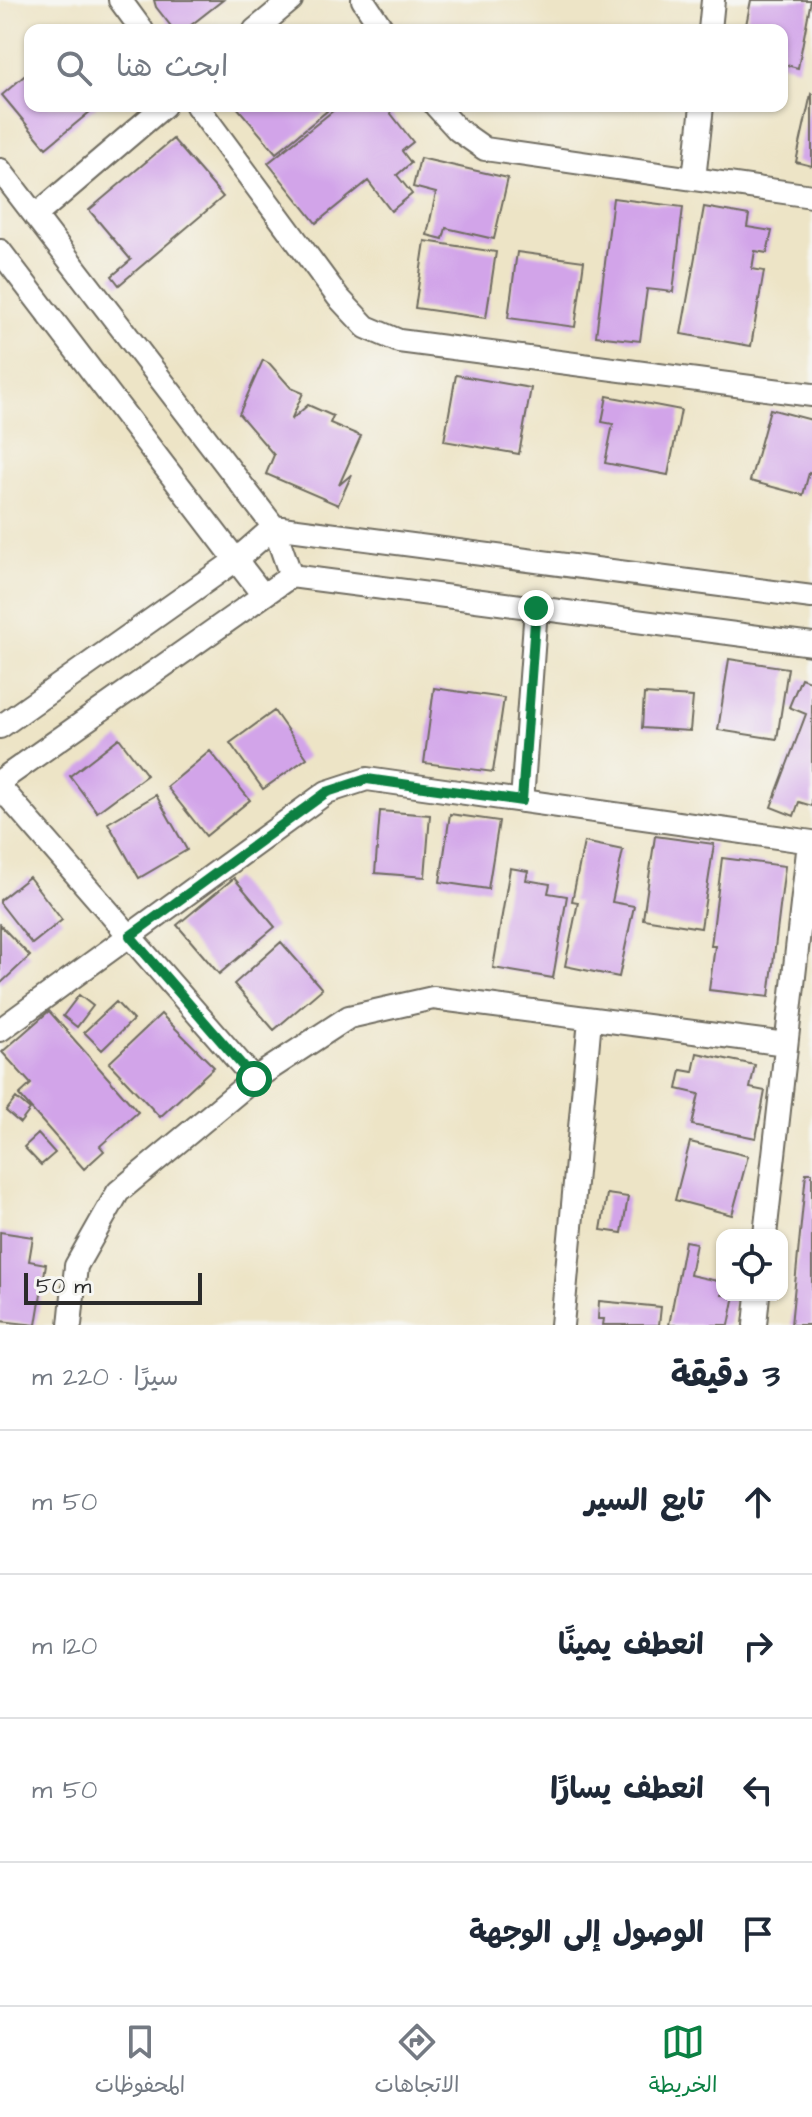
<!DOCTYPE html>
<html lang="ar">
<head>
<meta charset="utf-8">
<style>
	body { margin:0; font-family:"Architects Daughter","Playpen Sans Arabic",sans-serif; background:#f2f2f3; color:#1f2937; direction:rtl }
	.controls { position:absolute; right:24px; bottom:24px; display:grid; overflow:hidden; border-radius:16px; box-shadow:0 2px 6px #0004 }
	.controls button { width:72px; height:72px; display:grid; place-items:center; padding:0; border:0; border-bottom:2px solid #e0e1e3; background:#fff; color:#1f2937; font:40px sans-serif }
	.scale { position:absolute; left:24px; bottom:20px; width:178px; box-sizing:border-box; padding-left:8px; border:4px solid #2b2b2b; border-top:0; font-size:22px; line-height:28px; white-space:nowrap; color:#2b2b2b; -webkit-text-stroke:6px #f6f6f2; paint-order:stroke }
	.stop { position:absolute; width:24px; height:24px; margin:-18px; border:6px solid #0b8043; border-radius:50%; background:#fff }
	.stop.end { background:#0b8043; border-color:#fff; box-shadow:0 2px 8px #0008 }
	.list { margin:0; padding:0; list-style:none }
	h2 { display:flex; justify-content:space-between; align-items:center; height:104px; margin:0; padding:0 32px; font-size:34px }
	h2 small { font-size:26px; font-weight:400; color:#747a83 }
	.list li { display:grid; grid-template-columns:52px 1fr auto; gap:24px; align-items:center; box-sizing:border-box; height:144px; padding:0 32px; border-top:2px solid #e0e1e3 }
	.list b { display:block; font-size:30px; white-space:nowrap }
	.list em { font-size:26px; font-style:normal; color:#747a83 }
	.icon { flex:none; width:44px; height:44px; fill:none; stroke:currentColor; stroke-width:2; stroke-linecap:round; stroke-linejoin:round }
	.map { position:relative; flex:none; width:812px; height:1325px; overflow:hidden; direction:ltr }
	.search { position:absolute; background:#fff; box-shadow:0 2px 6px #0004; left:24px; right:24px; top:24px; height:88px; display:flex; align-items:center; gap:20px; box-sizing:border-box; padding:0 28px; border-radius:16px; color:#747a83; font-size:30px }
	.sheet { height:680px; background:#fff }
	nav { display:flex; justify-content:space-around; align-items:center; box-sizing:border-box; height:112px; border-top:2px solid #e0e1e3; background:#fff; font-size:22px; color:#747a83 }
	nav a { display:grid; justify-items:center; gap:4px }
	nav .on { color:#0b8043 }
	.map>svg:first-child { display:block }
</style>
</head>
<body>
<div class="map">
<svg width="812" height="1325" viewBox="0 0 812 1325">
	<rect width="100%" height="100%" fill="#f6f6f2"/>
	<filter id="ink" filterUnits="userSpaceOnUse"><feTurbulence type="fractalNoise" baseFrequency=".0125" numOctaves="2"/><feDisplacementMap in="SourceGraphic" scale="16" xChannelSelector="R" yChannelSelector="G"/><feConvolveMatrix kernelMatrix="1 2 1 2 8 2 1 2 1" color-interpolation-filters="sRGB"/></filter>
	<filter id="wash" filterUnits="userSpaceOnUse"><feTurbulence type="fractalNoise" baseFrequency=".006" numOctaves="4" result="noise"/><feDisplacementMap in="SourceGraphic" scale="32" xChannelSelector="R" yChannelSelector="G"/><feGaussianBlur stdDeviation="1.8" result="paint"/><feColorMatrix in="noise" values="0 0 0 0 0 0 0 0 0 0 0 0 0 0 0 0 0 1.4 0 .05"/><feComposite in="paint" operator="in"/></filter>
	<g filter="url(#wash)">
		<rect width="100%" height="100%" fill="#ede4c6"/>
		<g id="blocks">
			<path fill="#d2a4e9" d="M154,0H223L186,29L182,30H174L156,7Z
				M751,0H811L798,68L782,64V30H745Z
				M30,71V106H97L46,148L2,95Z
				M811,94L812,95V166L796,162Z
				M236,106H323L327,111L276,153Z
				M339,106H385L413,142L402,151L411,163L397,175L412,194L391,211L368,181L316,223L268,163Z
				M173,139L223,197L119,285L112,276L131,260L89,210Z
				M420,158L508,178L494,239L446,228L443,239L427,235L436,193L413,187Z
				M613,198L683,207L673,292L647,289L640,341L596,336Z
				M704,207L749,215L747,227L772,231L767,253L755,251L752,269L764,271L751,346L681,334Z
				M425,241L496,252L486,318L415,308Z
				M517,252L584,261L575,327L508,318Z
				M263,360L270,364L291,388L303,393L291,420L308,405L333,416L330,423L361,436L339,485L352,474L338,505L266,474L274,455L239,414Z
				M456,375L531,388L519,454L444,441Z
				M607,396L681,410L668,475L605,463L613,424L602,422Z
				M770,409L812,420V474L809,473L803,495L750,481Z
				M729,659L788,668L777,739L718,730Z
				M801,678L812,682V806L799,802L794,816L771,807L806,714L789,707Z
				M434,688L504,698L493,772L424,763Z
				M644,694L693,697L690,731L642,728Z
				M274,711L307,758L263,789L230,743Z
				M119,738L147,775L97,812L70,776Z
				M210,751L250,800L206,836L167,787Z
				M156,795L187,850L139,878L108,823Z
				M380,811L430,815L425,877L375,873Z
				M450,814L499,821L488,889L440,882Z
				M655,836L714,844L701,928L643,919Z
				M584,842L623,850L612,902L634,906L619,977L565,966L578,902L572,901Z
				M722,858L785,866L769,997L709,990L715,946H711Z
				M510,868L528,871L526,880L550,884L548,893L567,896L553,978L493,968Z
				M29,877L62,920L32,944L0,903V900Z
				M234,878L275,927L219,974L177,925Z
				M0,925L30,956L0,984Z
				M281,942L322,989L274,1030L234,984Z
				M79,995L93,1006L77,1027L63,1016Z
				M116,1002L133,1020L102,1050L84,1032Z
				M49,1011L138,1112L100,1146L104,1151L84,1169L19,1095L31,1084L2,1052Z
				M161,1014L214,1067L160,1117L109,1063Z
				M697,1053L755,1065L750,1088L765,1091L756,1138L692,1125L699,1094L677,1089L681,1070L693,1072Z
				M16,1098L30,1110L20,1123L6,1111Z
				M38,1134L55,1153L41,1165L24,1147Z
				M690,1142L748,1156L732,1215L675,1200Z
				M806,1173H812V1325H791Z
				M607,1194L628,1197L622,1233L601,1230Z
				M0,1232L33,1237L29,1261L46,1264L36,1325L0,1321Z
				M685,1241L696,1243L690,1275L722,1282V1295H735L729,1325H669Z
				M599,1301L661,1307L659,1325H603L604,1319H598Z"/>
		</g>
	</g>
	<g filter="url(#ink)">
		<use href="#blocks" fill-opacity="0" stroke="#6f6c61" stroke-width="2"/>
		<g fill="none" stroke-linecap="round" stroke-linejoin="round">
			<defs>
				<path id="street" d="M120,0L142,30
					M363,0L383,30
					M255,30L291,0
					M710,30L713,0
					M197,106L338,297L366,327L399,341L812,395
					M436,106L458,130L485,149L812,196
					M0,170L274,527L812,597
					M694,179L702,106
					M35,216L164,106
					M0,251L236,560L0,727
					M263,595L236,560L274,527L291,576
					M0,781L291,576L812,644
					M0,787L254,1079
					M522,801L536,608
					M0,1030L327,792L367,779L812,842
					M765,1235L809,842
					M70,1325L76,1266L118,1192L254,1079L349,1017L433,998L786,1044
					M562,1325L590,1019
					M755,1325L758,1295"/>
			</defs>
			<use href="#street" stroke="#6f6c61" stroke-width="26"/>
			<use href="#street" stroke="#fff" stroke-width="22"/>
		</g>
	</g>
	<g fill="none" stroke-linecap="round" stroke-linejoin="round" filter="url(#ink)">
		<path stroke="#0b8043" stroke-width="10" d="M254,1079L130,936L327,792L367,779L522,801L536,608"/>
	</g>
</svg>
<div class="controls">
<button><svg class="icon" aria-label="locate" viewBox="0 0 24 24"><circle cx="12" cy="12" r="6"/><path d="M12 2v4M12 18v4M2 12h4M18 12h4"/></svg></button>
</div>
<div class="scale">50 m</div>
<div class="stop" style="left:254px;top:1079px"></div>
<div class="stop end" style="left:536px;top:608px"></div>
<div class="search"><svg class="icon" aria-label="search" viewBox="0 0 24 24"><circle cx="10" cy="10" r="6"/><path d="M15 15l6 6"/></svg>ابحث هنا</div>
</div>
<section class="sheet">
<h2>3 دقيقة<small>سيرًا · 220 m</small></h2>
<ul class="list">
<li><svg class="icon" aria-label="ahead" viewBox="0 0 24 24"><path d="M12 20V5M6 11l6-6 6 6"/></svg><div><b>تابع السير</b></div><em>50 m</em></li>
<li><svg class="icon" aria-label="right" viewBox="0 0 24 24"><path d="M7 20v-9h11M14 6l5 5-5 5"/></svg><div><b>انعطف يمينًا</b></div><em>120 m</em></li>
<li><svg class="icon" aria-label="left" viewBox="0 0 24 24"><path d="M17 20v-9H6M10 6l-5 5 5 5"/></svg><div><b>انعطف يسارًا</b></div><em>50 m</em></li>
<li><svg class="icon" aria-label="arrive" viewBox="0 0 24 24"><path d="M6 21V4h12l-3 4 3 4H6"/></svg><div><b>الوصول إلى الوجهة</b></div></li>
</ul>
</section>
<nav>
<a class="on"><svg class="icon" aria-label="map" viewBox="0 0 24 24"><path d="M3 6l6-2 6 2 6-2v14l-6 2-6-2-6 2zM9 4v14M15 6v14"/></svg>الخريطة</a>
<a><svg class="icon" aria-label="directions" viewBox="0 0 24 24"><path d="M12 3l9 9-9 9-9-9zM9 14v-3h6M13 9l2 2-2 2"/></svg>الاتجاهات</a>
<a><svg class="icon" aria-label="saved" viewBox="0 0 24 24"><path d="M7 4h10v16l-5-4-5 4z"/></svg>المحفوظات</a>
</nav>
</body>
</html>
